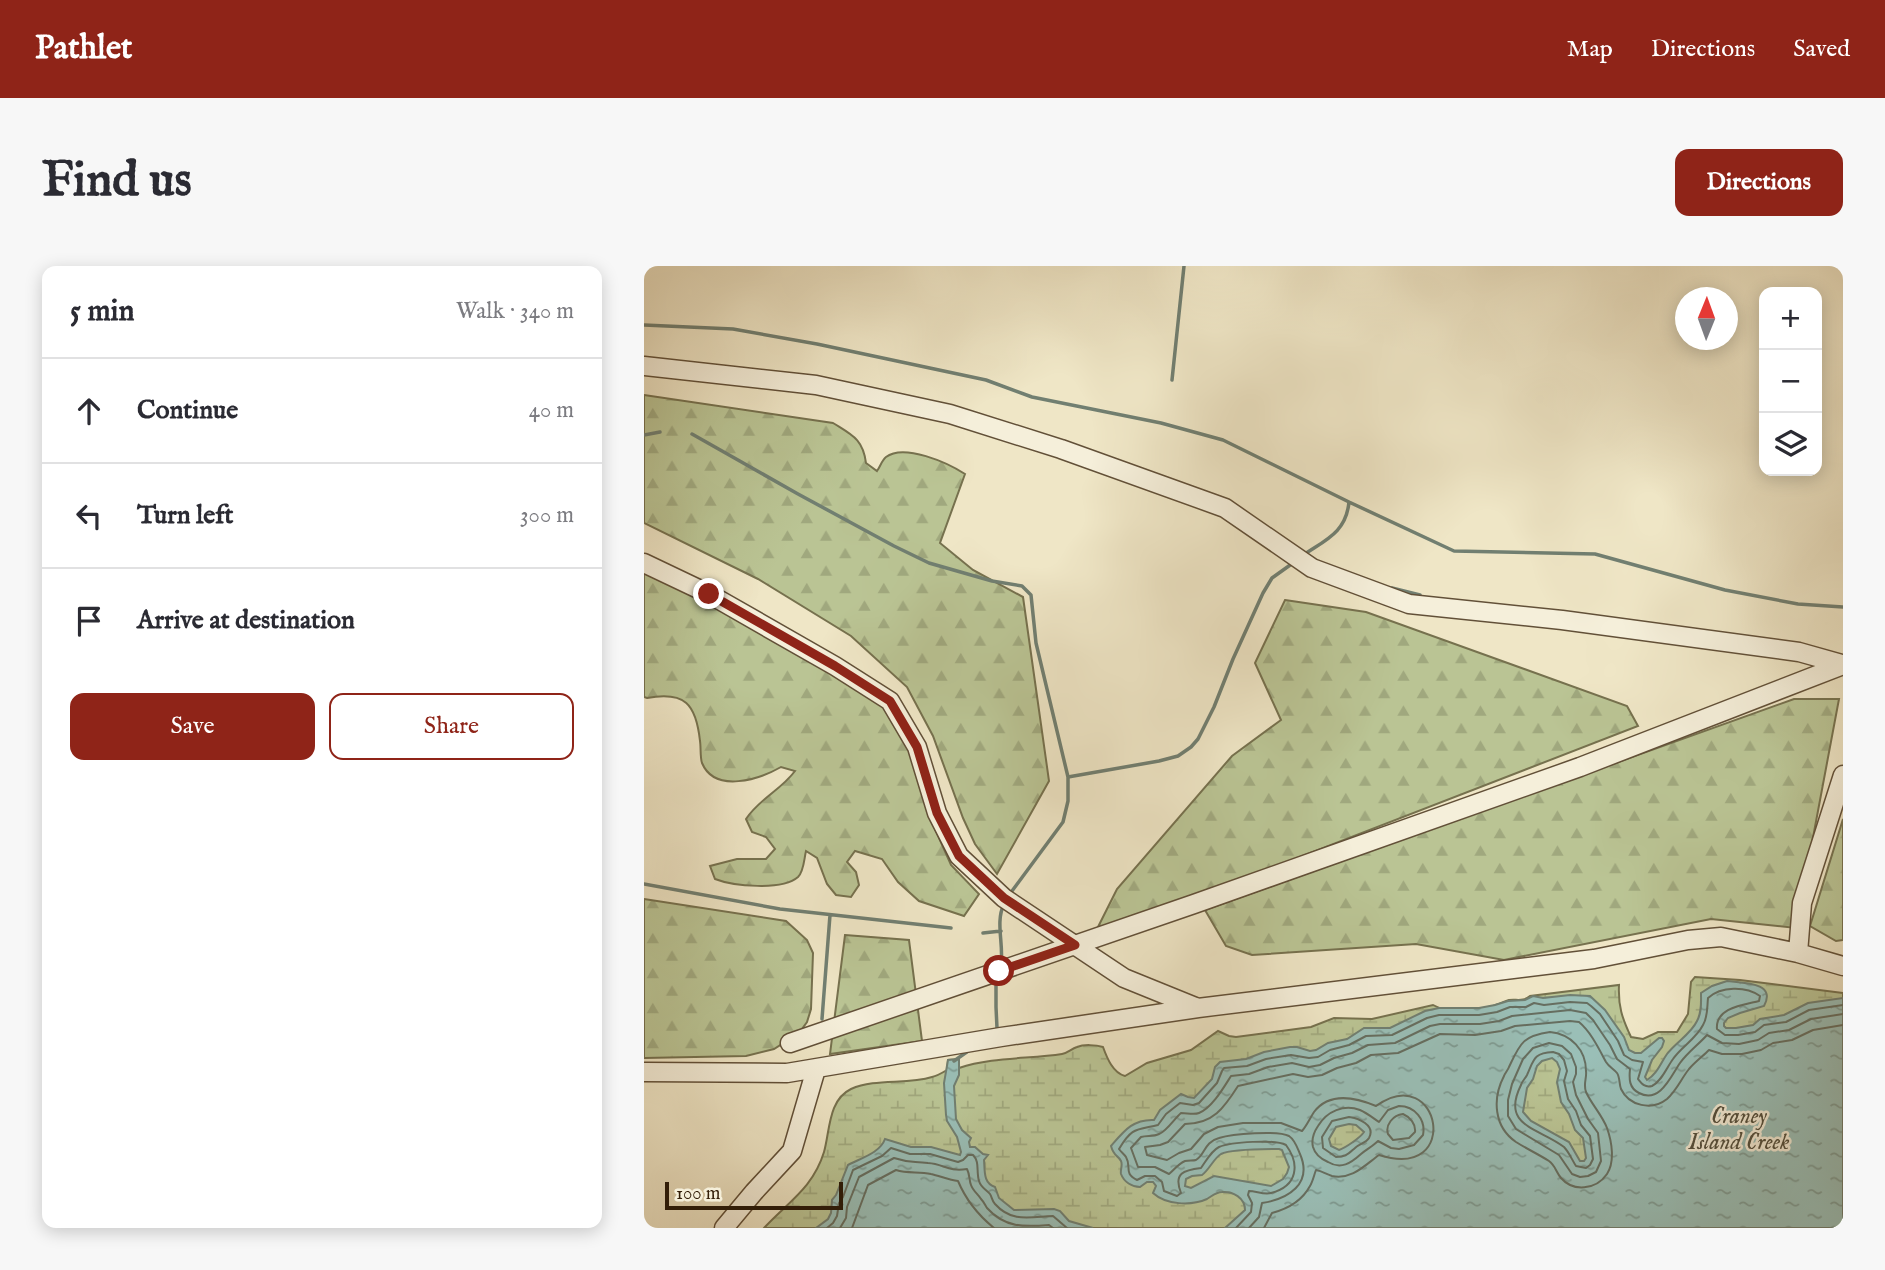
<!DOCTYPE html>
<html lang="en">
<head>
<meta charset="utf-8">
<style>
	body { margin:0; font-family:"IM FELL English",serif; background:#f7f7f7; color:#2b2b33 }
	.controls { position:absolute; right:21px; top:21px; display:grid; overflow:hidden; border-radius:14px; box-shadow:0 4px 18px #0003 }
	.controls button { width:63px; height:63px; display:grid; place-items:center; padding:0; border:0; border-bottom:2px solid #e1e1e2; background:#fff; color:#2b2b33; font:35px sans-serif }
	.compass { position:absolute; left:1031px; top:21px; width:63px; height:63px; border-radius:50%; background:#fff; box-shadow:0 4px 18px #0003; rotate:1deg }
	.scale { position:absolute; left:21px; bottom:18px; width:178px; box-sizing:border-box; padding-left:7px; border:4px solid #331e08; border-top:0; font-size:19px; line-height:24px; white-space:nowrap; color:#331e08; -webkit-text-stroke:5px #f5efda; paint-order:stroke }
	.stop { position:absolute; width:21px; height:21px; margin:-16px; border:5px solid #8f2418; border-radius:50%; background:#fff }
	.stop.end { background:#8f2418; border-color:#fff; box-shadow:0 2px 7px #0008 }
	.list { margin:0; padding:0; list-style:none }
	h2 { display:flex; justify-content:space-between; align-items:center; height:91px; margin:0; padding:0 28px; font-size:30px }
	h2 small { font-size:23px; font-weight:400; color:#7c7c81 }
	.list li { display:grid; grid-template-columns:46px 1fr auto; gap:21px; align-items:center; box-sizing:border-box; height:105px; padding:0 28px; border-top:2px solid #e1e1e2 }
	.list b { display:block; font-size:26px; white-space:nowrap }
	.list em { font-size:23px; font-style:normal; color:#7c7c81 }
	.actions { display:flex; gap:14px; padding:21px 28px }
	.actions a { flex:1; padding:16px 0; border:2px solid #8f2418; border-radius:14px; text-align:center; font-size:24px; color:#8f2418 }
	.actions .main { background:#8f2418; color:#fff }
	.icon { flex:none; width:38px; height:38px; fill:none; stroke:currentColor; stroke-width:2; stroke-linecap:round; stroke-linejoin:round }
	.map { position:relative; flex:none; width:1199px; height:962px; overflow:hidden; border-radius:14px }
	header { display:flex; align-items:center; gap:42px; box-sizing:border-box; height:98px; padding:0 35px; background:#8f2418; color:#fff }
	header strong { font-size:33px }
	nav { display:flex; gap:38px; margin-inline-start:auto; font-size:24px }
	.intro { display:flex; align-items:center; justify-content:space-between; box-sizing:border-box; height:168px; padding:0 42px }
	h1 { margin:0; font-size:49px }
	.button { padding:18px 32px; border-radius:14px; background:#8f2418; color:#fff; font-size:24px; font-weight:700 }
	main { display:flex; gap:42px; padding:0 42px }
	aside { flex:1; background:#fff; border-radius:14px; box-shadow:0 4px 18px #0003 }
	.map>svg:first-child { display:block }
</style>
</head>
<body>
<header>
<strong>Pathlet</strong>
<nav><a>Map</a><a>Directions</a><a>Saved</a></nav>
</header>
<div class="intro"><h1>Find us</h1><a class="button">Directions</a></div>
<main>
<aside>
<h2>5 min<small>Walk · 340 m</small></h2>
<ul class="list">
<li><svg class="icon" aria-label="ahead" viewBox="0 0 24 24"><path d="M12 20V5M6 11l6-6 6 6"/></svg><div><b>Continue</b></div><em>40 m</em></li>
<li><svg class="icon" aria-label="left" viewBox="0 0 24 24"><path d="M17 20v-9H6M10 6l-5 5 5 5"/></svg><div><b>Turn left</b></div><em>300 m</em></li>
<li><svg class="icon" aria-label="arrive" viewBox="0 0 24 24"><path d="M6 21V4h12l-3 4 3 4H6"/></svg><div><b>Arrive at destination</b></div></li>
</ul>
<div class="actions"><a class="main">Save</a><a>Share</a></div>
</aside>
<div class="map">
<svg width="1199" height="962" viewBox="0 0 1199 962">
	<defs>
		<pattern id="forest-firs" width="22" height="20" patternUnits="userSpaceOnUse" patternTransform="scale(1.75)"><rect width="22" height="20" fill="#bac494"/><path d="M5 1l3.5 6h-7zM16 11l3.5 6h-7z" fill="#a0a87e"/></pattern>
		<pattern id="wetland-marsh" width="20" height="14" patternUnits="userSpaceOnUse" patternTransform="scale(1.75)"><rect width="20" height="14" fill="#bac494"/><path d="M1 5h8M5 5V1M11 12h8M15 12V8" fill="none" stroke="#a0a87e"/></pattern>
		<pattern id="water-ripples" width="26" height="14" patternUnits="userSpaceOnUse" patternTransform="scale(1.75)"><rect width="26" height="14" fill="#9abfb7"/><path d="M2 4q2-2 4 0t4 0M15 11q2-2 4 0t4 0" fill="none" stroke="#7e9b93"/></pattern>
	</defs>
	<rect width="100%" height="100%" fill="#efe6c6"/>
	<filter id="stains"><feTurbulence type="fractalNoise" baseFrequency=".00286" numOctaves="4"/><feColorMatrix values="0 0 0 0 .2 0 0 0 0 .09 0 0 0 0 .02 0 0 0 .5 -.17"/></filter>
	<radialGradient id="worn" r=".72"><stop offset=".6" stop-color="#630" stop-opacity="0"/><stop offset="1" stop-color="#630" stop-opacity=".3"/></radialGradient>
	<path fill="url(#forest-firs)" stroke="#76714e" stroke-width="2" d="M0,129L189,157C208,169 219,173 222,197L233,205C236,201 238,194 242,191C260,177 304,197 321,208L296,277L329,304L379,331L405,515L353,608L331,578L319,552L289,470L263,421L207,370L114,313L0,257Z
		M0,300L243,438L285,523L291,563L307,599L335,628L320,650L275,635L254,616L238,593L211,585L203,596L212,606L215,619L207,631L192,629L183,618L173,592L162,585C160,593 160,605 154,611C138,625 89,620 71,613L66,600L93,593H122L131,583L122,571L108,566L102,553C115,533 137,524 151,505L137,501C116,513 71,528 58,497C56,491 57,481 56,475C52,438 41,425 3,432L0,431Z
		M641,334L722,346L983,440L994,460L449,671L473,623L588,490L637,454L611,397Z
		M1150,433H1195L1152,662L1067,653L860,694L772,678L608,689L582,680L561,644Z
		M1199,553V674L1192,675L1166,660Z
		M0,633L142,655L163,674L169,687L167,743L163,756L155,767L130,783L102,790L0,792Z
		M201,669L265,674L278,775L186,788Z"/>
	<path fill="url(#wetland-marsh)" stroke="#76714e" stroke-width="2" d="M1051,711L1096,714L1199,727V962H120C144,936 169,922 180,886C186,865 184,834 207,823C232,812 262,819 288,811C293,810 298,807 303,804L304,794L315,793V802C347,791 385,793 418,788C424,787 427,783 433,781C440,778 452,779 459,781C463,792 469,807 481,810L503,797L547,784L574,765L585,770L592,771L667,761L690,752L728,753L789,739C805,748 832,744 849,740C855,738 860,736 865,734C873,733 879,736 886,730L975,719C974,740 978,752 987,771L999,773L1014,766H1033L1044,748L1047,716Z"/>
	<path fill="url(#water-ripples)" stroke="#717f71" stroke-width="2" fill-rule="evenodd" d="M1083,715C1099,717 1133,716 1120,740L1096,747L1084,752L1080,757V760L1082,762H1092L1109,759L1116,753L1140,749L1164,737L1199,732V962H581L601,944C601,932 589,925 578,926C572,926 568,930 563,933C547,940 522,939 509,927L512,920L509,916H503L496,921C488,921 480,916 477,908C476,904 479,899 477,895C474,889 470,891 467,880C480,865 489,853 510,854L516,844L537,828L544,831L550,832L568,813L571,801L576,796L602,793L620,786L646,781H653L666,785L672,784L684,777L703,773L720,762H746L781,745L795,742H835L851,739L864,735L881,734L889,730L899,732L926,729L946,730L961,744L980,771L985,784L991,787H997L1015,772H1018L1020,775L1018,781L1008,794L1001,811L1003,814C1013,808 1016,798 1023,788C1032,776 1047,768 1053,755C1058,746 1057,736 1057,727L1068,720ZM908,792L913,796L916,803L913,816L917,836L925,848L931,864L939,872L942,892L940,895H936L925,876L887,855L879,846L883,822L889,813L893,800L898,795ZM705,858L712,859L720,866C716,872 701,882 695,884L687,880L685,873L692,861ZM635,883L638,884L645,901L643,907L639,913L627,920L570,910L547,922L541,920L542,913L548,910L558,909C565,904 570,892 577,888C587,883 622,883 635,883Z
		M315,793V809L310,820L312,853L318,864L327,872L325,876L326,881H331L339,888L344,889L340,894C341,905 339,917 351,921L355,932L370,944L410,943L416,945L425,955L449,962H172L184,953L187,947L188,934L192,929L204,899C217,892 236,887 241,873L267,881H287L316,889L317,886L313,871L303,855L302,849L300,817L304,794Z"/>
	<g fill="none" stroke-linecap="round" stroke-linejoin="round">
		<path stroke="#666e60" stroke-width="2" d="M906,766C927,768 942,784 942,805C943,812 939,818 942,826C948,839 958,849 963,862C968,876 971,896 963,908C952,924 929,926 917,912C912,906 911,899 905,895C894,888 883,883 872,876C850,861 848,833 860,810C861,807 864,804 865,801C876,778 878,770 906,766Z
			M905,777L918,780L927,788L932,801V808L929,816L932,829L944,853L954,867L957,895L952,906L944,910L936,911L928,908L915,889L872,863L864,850V834L868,818L879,793L889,782Z
			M909,786L915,788L920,794L923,805L920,815L924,833L932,845L937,859L946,870L949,893L946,899L942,902L932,900C928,894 925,886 920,881C896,862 856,861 877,819C878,815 881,813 883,809C890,794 889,787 909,786Z
			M755,840C771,840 782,854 779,869L770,879L755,883L747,882L734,875C729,880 723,883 717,888C707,897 697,904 684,896C677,893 671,888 669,881C667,873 670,866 674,860C683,845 700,838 716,844C723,847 729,852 735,856L744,844Z
			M759,848C766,851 772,858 771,866L765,872L749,874L744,868C741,859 749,849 759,848Z
			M705,851C714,852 732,859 725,872C722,877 715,878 711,882C704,888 702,891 692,891L679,882L678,871L688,855Z
			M183,962L189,957L193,950L195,937L199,931L209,904L238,890L247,882L266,888H286L314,896L319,894L324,889H329C336,896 332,905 335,915C337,922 342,923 346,928C348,931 348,935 351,938C368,957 386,951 409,950L423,962
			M196,962L202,952L203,941L215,911L250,892C265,897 269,895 284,897C300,898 304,906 323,903C326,909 325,914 327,919C329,925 334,928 337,933C340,936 341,939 343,942C361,962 380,961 405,959L409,962
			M208,962L224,919L252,904C264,908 275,905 287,908C296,910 305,914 314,915C322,934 334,949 350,962
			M592,962L607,946L608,937L604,929L605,925C612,925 620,929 627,927C654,920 656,898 642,879C631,873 587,876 575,881C567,885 562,895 557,902C540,904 529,907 537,927L533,930L520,925L518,916L511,910H501L493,914C479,907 488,901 482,891C480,888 477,886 475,883C488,861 492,864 514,859L522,848L536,837L549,839L555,837L573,817L578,805L580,802L603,800L622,793L647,789L665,792L674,791L686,784L705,779L722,770L748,769L783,752L795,749H835L853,746L866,741H882L890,737L900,739L926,736L943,737L947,740L956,748L974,775L980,789L988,794L999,796L994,813C998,818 1001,822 1008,820C1018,815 1023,801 1029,793C1037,781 1052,773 1059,759C1064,751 1063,741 1064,732C1077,720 1102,720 1116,730L1115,735C1099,739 1071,742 1073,763L1081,769H1094L1111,766L1120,759L1142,756L1165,744L1199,739
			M605,962L615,951L618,937C644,933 669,918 656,888C653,881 651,874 645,870C634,864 588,868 575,872C560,876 561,889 552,894C549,895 545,894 541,895C534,898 530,904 525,908L511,901H494L487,882L497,871C503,869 509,871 515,868C523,865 530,853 537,847C543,847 550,849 555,847C568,842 580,821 587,810L605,808L624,801L648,797L665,801L676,799L690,792L708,787L724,779L751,777L786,760L796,758H836L855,755L868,750L926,744L942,747L949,754L966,779L973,793L986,803C985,813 985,822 995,827C1016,838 1027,810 1036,797C1043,787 1055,778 1063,769L1078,777L1095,778L1114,774L1125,767L1145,764L1167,753L1199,748
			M620,962L628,947C643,943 658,935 666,920C669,915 670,909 672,904C678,905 682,908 688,910C708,914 721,899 735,889C819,916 796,794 732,840C713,832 686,825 670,846C666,852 663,859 658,865L637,857H599L574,861L560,868L547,883L535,887L523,894L503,889L501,881L516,879L524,876L541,858C569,858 580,842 594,820L649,808L664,811L678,809L693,802L712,797L727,789L754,787L796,768L831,769L857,765L871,760L926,755L935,756C947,766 955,783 962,796C965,801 970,803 973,807C976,811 975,818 977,823C985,840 1008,845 1023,833C1033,824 1037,813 1045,803C1051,796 1059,790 1065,784L1078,788H1098L1117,784L1129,777L1148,774L1169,764L1199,759"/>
		<path stroke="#717f71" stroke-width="3.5" d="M0,59L89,63L173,78L342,114L388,131L517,157L579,174L705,236L810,285L951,288L1081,324L1154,338L1199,341
			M528,114L540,0
			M48,168L154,228L250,280L285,297L348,315L378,320L387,329L392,377L424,511V535L419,556L368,625
			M0,169L16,166
			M658,290C681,274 702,267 705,236
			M748,322L776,329
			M424,511L515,495L534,490L547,481L554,473L570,441L589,393L619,327L628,312L649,297
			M0,618L136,643L307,662
			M339,667L357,665
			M357,698C360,679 351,656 360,638
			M178,753L186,649
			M349,765L353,762L352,741V712
			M310,795L327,783"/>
		<defs>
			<path id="minor" d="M0,100L172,119L306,148L417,183L581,242L668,302L765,338L918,354L1155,386L1198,398
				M0,297L65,328L191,400L246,435L273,481L293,547L315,590L360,632L480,712L554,742L950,693L1044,674L1077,671L1154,687L1199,700
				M1154,687L1158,637L1199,509
				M146,777L550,638L936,501L1199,399
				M0,806L143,807L357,771L554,742
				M80,962L110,926L148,885L172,803"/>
		</defs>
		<use href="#minor" stroke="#625038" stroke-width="21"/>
		<use href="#minor" stroke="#f5efda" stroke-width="18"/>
	</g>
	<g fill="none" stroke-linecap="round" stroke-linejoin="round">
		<path stroke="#8f2418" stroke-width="9" d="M65,328L191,400L246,435L273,481L293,547L315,590L360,632L431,679L355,705"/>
	</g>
	<g text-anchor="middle" stroke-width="5" stroke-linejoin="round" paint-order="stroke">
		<g font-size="23" font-style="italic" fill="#524e3d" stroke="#f5efda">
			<text x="1095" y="857">Craney<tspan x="1095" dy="26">Island Creek</tspan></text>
		</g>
	</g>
	<rect width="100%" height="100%" filter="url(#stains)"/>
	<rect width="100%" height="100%" fill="url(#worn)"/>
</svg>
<div class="controls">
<button>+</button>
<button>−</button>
<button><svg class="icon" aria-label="layers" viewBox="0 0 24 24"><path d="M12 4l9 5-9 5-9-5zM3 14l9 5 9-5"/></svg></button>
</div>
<svg class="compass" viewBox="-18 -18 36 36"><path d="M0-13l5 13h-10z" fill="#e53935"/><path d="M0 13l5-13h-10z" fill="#7c7c81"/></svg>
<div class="scale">100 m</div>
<div class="stop" style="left:355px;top:705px"></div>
<div class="stop end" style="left:65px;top:328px"></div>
</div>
</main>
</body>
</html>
